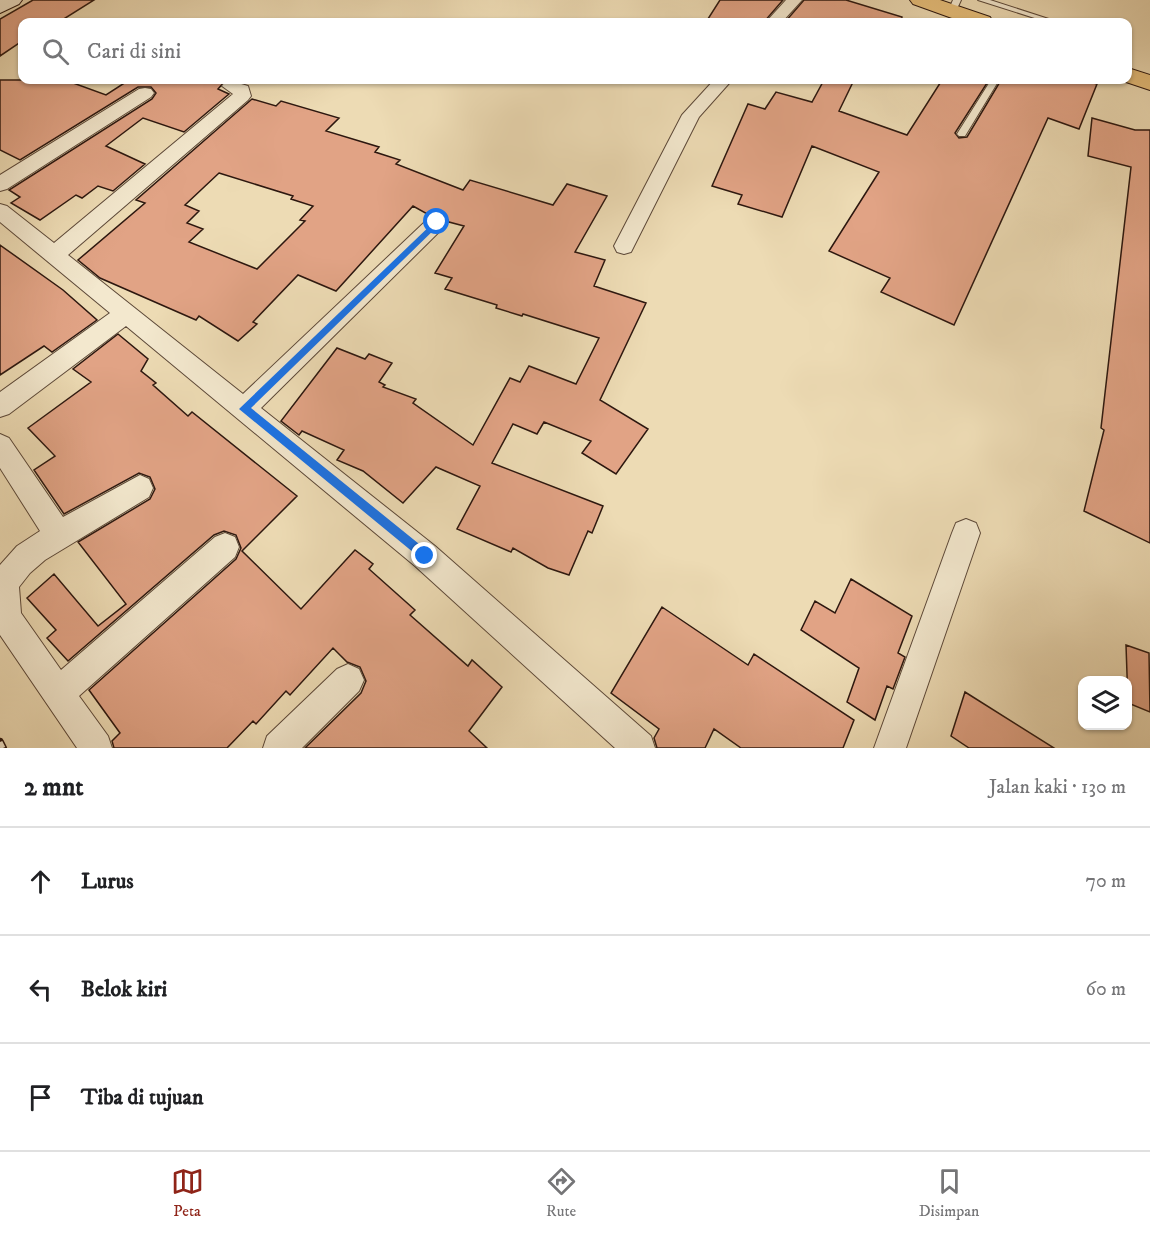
<!DOCTYPE html>
<html lang="id">
<head>
<meta charset="utf-8">
<style>
	body { margin:0; font-family:"IM FELL DW Pica",serif; background:#f6f6f6; color:#202124 }
	.controls { position:absolute; right:18px; bottom:18px; display:grid; overflow:hidden; border-radius:12px; box-shadow:0 2px 4px #0004 }
	.controls button { width:54px; height:54px; display:grid; place-items:center; padding:0; border:0; border-bottom:2px solid #e0e0e0; background:#fff; color:#202124; font:30px sans-serif }
	.stop { position:absolute; width:18px; height:18px; margin:-14px; border:4px solid #1a73e8; border-radius:50%; background:#fff }
	.stop.end { background:#1a73e8; border-color:#fff; box-shadow:0 2px 6px #0008 }
	.list { margin:0; padding:0; list-style:none }
	h2 { display:flex; justify-content:space-between; align-items:center; height:78px; margin:0; padding:0 24px; font-size:26px }
	h2 small { font-size:20px; font-weight:400; color:#757577 }
	.list li { display:grid; grid-template-columns:39px 1fr auto; gap:18px; align-items:center; box-sizing:border-box; height:108px; padding:0 24px; border-top:2px solid #e0e0e0 }
	.list b { display:block; font-size:22px; white-space:nowrap }
	.list em { font-size:20px; font-style:normal; color:#757577 }
	.icon { flex:none; width:33px; height:33px; fill:none; stroke:currentColor; stroke-width:2; stroke-linecap:round; stroke-linejoin:round }
	.map { position:relative; flex:none; width:1150px; height:748px; overflow:hidden }
	.search { position:absolute; background:#fff; box-shadow:0 2px 4px #0004; left:18px; right:18px; top:18px; height:66px; display:flex; align-items:center; gap:15px; box-sizing:border-box; padding:0 21px; border-radius:12px; color:#757577; font-size:22px }
	.sheet { height:402px; background:#fff }
	nav { display:flex; justify-content:space-around; align-items:center; box-sizing:border-box; height:84px; border-top:2px solid #e0e0e0; background:#fff; font-size:16px; color:#757577 }
	nav a { display:grid; justify-items:center; gap:3px }
	nav .on { color:#8f2418 }
	.map>svg:first-child { display:block }
</style>
</head>
<body>
<div class="map">
<svg width="1150" height="748" viewBox="0 0 1150 748">
	<rect width="100%" height="100%" fill="#eddbb4"/>
	<filter id="stains"><feTurbulence type="fractalNoise" baseFrequency=".00333" numOctaves="4"/><feColorMatrix values="0 0 0 0 .2 0 0 0 0 .09 0 0 0 0 .02 0 0 0 .5 -.17"/></filter>
	<radialGradient id="worn" r=".72"><stop offset=".6" stop-color="#630" stop-opacity="0"/><stop offset="1" stop-color="#630" stop-opacity=".3"/></radialGradient>
	<path fill="#e1a385" stroke="#2c170f" stroke-width="1.5" fill-rule="evenodd" d="M33,0H94L59,22H22V41L0,56V19Z
		M720,0H783L764,22H706Z
		M804,0H846L902,17L901,22H785Z
		M0,80H65L106,95L129,80H226L218,89L229,94L184,132L143,118L106,146L145,164L113,191L98,186L82,198L76,195L40,220L11,203L20,197L9,190L152,99L156,93L151,87H138L20,160L0,150Z
		M824,80H854L839,111L907,135L942,80H989L955,133L959,138L967,137L1001,80H1083L1097,84L1079,129L1048,118L954,325L881,292L890,278L829,251L879,172L812,146L782,217L738,204L742,195L712,186L748,104L765,109L776,92L812,102Z
		M252,99L276,106L281,101L339,118L326,131L379,147L375,152L400,160L396,164L463,190L470,180L553,205L567,184L607,196L575,252L605,260L594,286L646,303L600,400L648,429L616,474L582,453L591,441L544,422L537,434L513,424L492,463L603,506L592,533L588,531L569,575L548,568L513,548L511,552L457,529L480,486L436,467L403,503L363,471L337,460L344,450L302,431L299,435L281,421L337,348L365,359L369,354L392,363L379,382L385,385L383,387L416,399L413,403L473,445L510,378L520,382L529,366L576,384L599,338L523,314L522,316L496,308L497,305L445,289L452,278L435,273L464,226L449,222L445,215L438,213L429,215L413,206L336,291L298,275L253,322L257,324L238,341L199,316L196,320L100,278L78,260L145,203L136,200ZM219,173L293,196L291,199L313,206L300,220L305,221L257,269L189,242L203,229L187,223L199,211L185,205Z
		M1092,118L1135,130H1150V543L1084,511L1104,430L1101,428L1131,167L1088,156Z
		M0,245L63,290L97,320L52,352L44,346L0,375Z
		M118,334L148,359L141,371L156,383L153,385L188,416L192,412L297,496L242,551L301,609L355,550L373,564L369,569L415,610L410,615L468,666L472,660L502,687L469,731L487,748H305L361,693L366,681L360,667L347,662L333,648L290,695L286,691L256,724L253,721L227,748H114L112,741L120,733L89,690L236,559L241,548L236,535L224,531L214,535L68,661L47,638L56,630L27,598L54,574L98,626L126,604L78,542L150,499L155,489L150,477L139,473L64,514L34,470L55,456L28,428L91,382L73,369Z
		M851,579L912,616L898,653L905,657L893,689L887,686L875,720L847,702L859,668L801,630L815,601L835,613Z
		M662,607L748,665L754,654L854,720L843,748H741L714,729L705,748H657L654,738L659,729L611,693Z
		M1126,645L1149,653L1150,712L1128,703Z
		M965,692L1054,748H969L951,736Z"/>
	<g fill="none" stroke-linecap="round" stroke-linejoin="round">
		<defs>
			<path id="service" d="M953,0H961L956,11L952,13L948,11Z
				M978,0H990L1058,22H1047Z
				M991,80H999L965,136H959L957,134Z"/>
			<path id="minor" d="M786,0H802L782,22H766Z
				M714,80H732L699,117L631,252L624,254L617,252L614,246L682,115Z
				M231,81L248,86L251,96L248,100L68,255L243,394L430,217L437,215L444,217L447,222L444,227L261,408L435,546L651,736L655,748H615L415,566L126,326L9,414L0,417V392L110,313L0,222V204L7,206L54,243L233,94L222,86L225,82Z
				M145,88L151,89L154,93L151,97L7,189L0,191V175L139,89Z
				M0,434L9,438L63,517L140,475L149,479L153,488L149,497L45,560L30,573L19,587L21,613L61,670L215,537L225,533L235,537L239,547L235,557L79,696L108,736L112,748H77L0,635V565L17,546L40,531L0,468Z
				M966,519L976,523L980,533L906,748H874L952,533L956,523Z
				M348,664L359,669L364,680L359,691L302,748H263L267,736L337,669Z"/>
			<path id="secondary" d="M0,0H22L19,4L0,13Z"/>
			<path id="trunk" d="M910,0H940L990,17L993,22H963L913,4Z
				M1128,68L1150,75V90L1120,80H1128Z"/>
		</defs>
		<use href="#service" stroke="#5c4838" stroke-width="2"/>
		<use href="#minor" stroke="#5c4838" stroke-width="2"/>
		<use href="#secondary" stroke="#2c170f" stroke-width="2"/>
		<use href="#trunk" stroke="#2c170f" stroke-width="2"/>
		<use href="#service" fill="#f3e8ce" fill-rule="evenodd"/>
		<use href="#minor" fill="#f3e8ce" fill-rule="evenodd"/>
		<use href="#secondary" fill="#f3e8ce" fill-rule="evenodd"/>
		<use href="#trunk" fill="#e6be7a" fill-rule="evenodd"/>
		<defs>
			<path id="rail" d="M0,742L3,748"/>
		</defs>
		<use href="#rail" stroke="#2c170f" stroke-width="8"/>
		<use href="#rail" stroke="#f3e8ce" stroke-width="5" stroke-dasharray="16" stroke-linecap="butt"/>
	</g>
	<path fill="#1a73e8" d="M437,219L440,220V224L251,408L429,552V560L425,562L239,409Z"/>
	<rect width="100%" height="100%" filter="url(#stains)"/>
	<rect width="100%" height="100%" fill="url(#worn)"/>
</svg>
<div class="controls">
<button><svg class="icon" aria-label="layers" viewBox="0 0 24 24"><path d="M12 4l9 5-9 5-9-5zM3 14l9 5 9-5"/></svg></button>
</div>
<div class="stop" style="left:437px;top:222px"></div>
<div class="stop end" style="left:425px;top:556px"></div>
<div class="search"><svg class="icon" aria-label="search" viewBox="0 0 24 24"><circle cx="10" cy="10" r="6"/><path d="M15 15l6 6"/></svg>Cari di sini</div>
</div>
<section class="sheet">
<h2>2 mnt<small>Jalan kaki · 130 m</small></h2>
<ul class="list">
<li><svg class="icon" aria-label="ahead" viewBox="0 0 24 24"><path d="M12 20V5M6 11l6-6 6 6"/></svg><div><b>Lurus</b></div><em>70 m</em></li>
<li><svg class="icon" aria-label="left" viewBox="0 0 24 24"><path d="M17 20v-9H6M10 6l-5 5 5 5"/></svg><div><b>Belok kiri</b></div><em>60 m</em></li>
<li><svg class="icon" aria-label="arrive" viewBox="0 0 24 24"><path d="M6 21V4h12l-3 4 3 4H6"/></svg><div><b>Tiba di tujuan</b></div></li>
</ul>
</section>
<nav>
<a class="on"><svg class="icon" aria-label="map" viewBox="0 0 24 24"><path d="M3 6l6-2 6 2 6-2v14l-6 2-6-2-6 2zM9 4v14M15 6v14"/></svg>Peta</a>
<a><svg class="icon" aria-label="directions" viewBox="0 0 24 24"><path d="M12 3l9 9-9 9-9-9zM9 14v-3h6M13 9l2 2-2 2"/></svg>Rute</a>
<a><svg class="icon" aria-label="saved" viewBox="0 0 24 24"><path d="M7 4h10v16l-5-4-5 4z"/></svg>Disimpan</a>
</nav>
</body>
</html>
